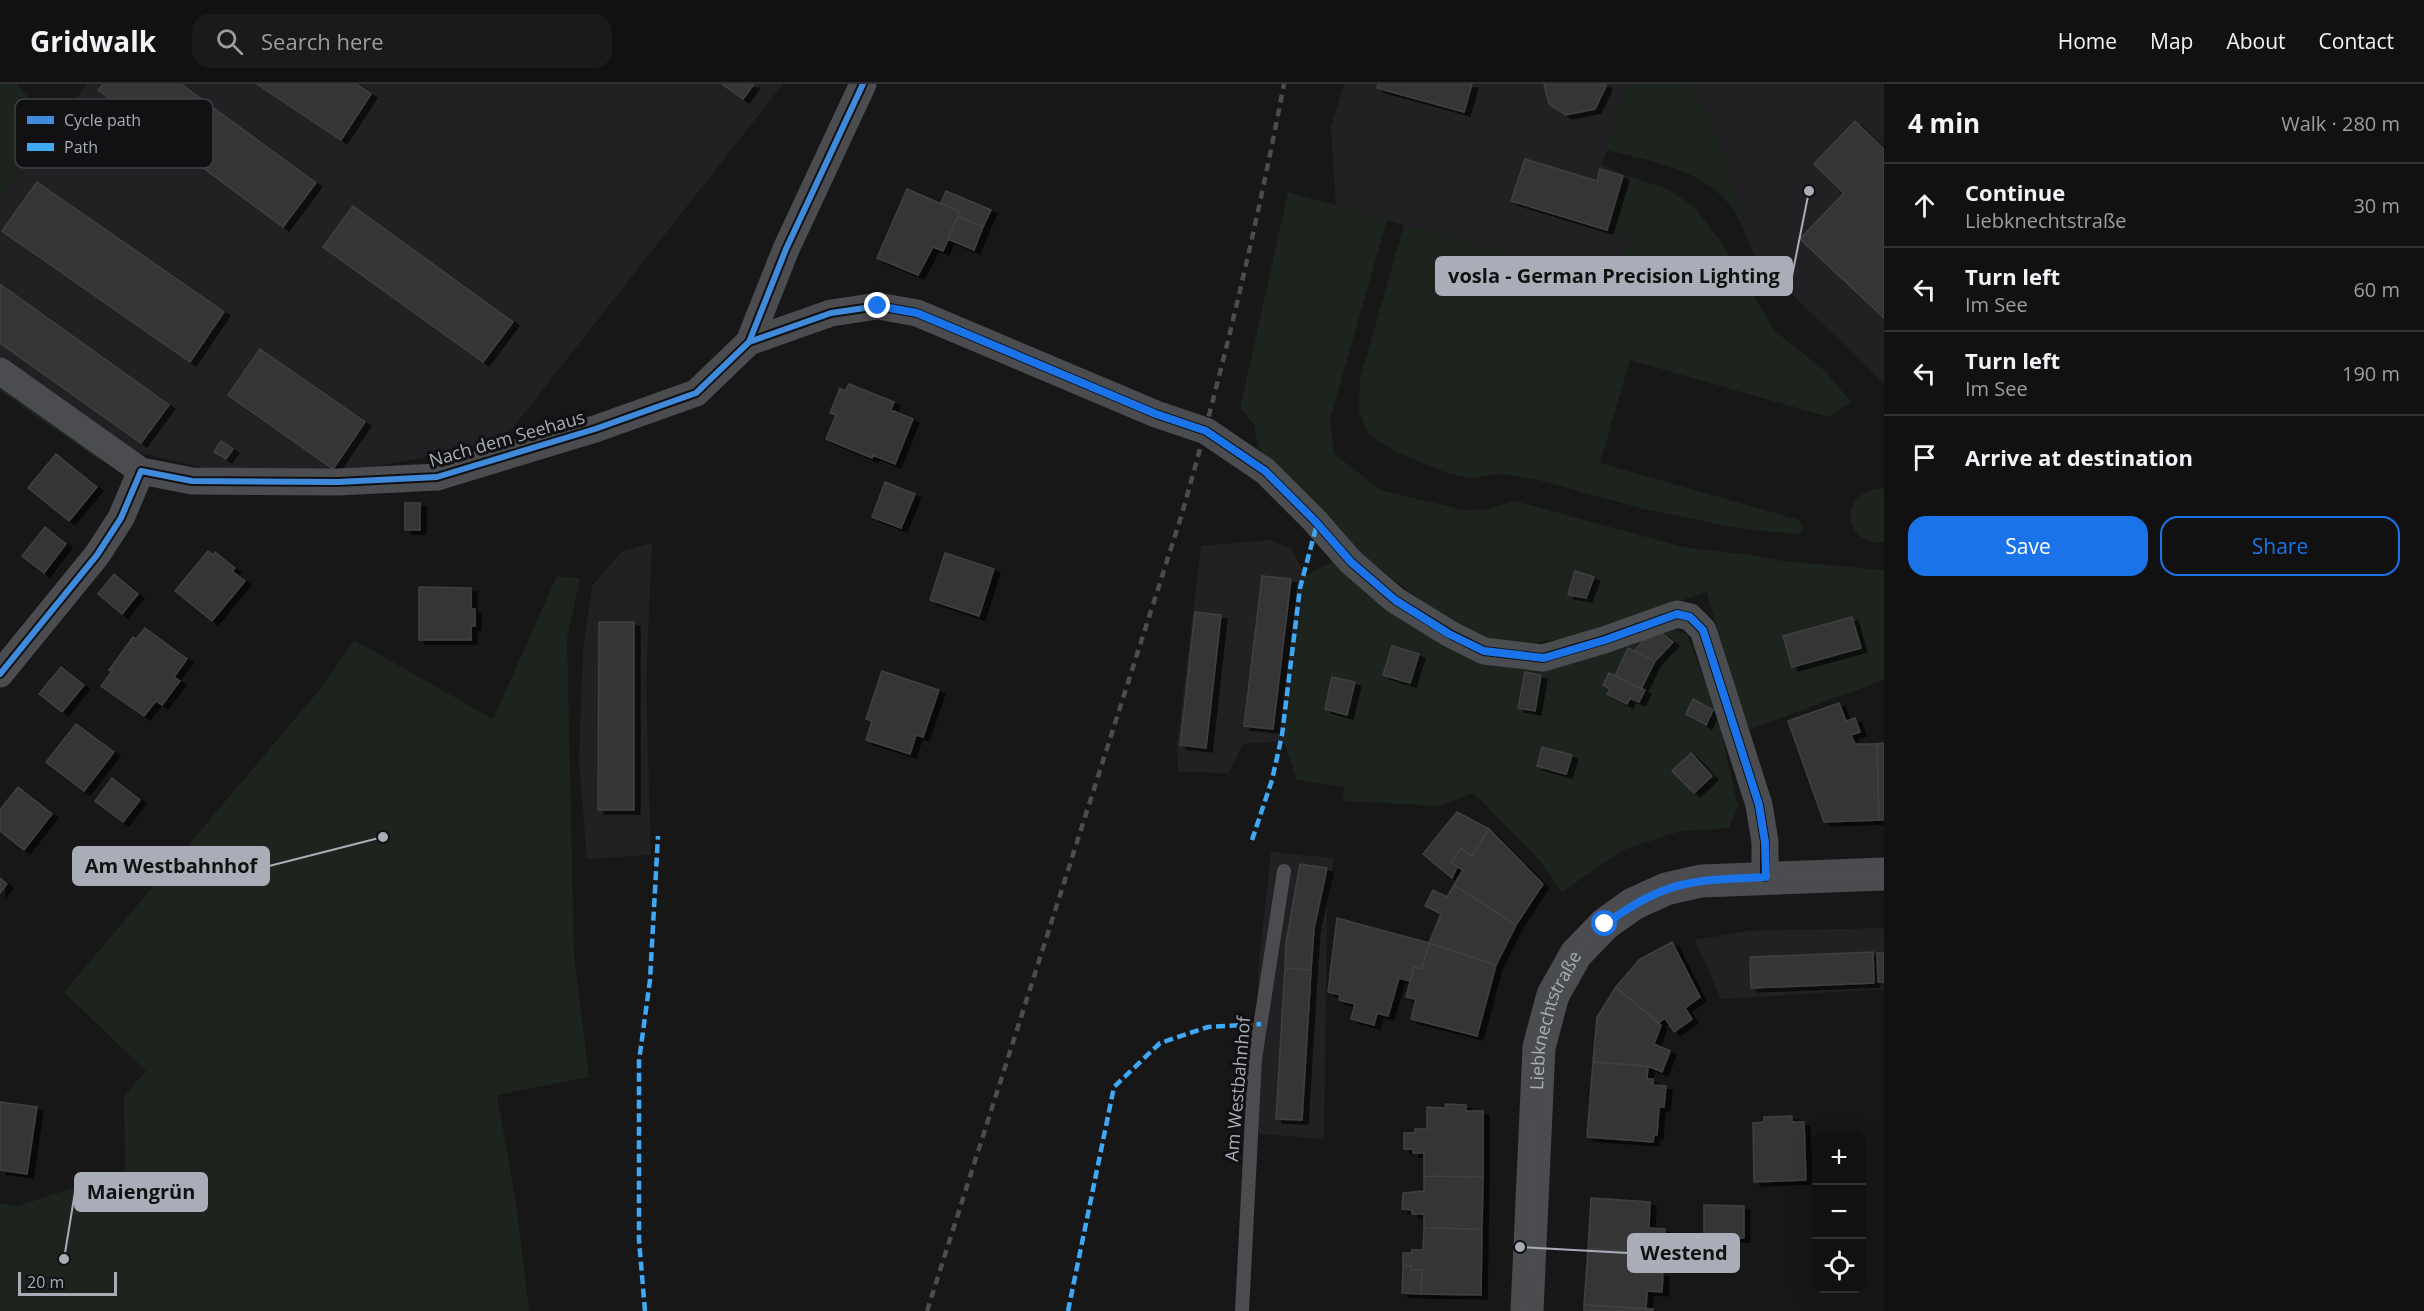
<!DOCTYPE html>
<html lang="en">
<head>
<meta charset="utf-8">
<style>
	body { margin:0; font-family:"Open Sans",sans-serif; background:#1a1a1a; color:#f1f3f6 }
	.controls { position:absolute; right:18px; bottom:18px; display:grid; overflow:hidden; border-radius:12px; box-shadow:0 6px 24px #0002 }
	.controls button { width:54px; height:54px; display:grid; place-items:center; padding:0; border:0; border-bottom:2px solid #303131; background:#111; color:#f1f3f6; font:30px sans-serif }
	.scale { position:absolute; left:18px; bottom:15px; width:99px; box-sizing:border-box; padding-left:6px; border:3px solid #a8adb8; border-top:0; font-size:16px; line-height:21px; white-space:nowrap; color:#a8adb8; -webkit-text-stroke:4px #111113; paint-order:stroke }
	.stop { position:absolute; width:18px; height:18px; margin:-14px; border:4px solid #1a73e8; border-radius:50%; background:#fff }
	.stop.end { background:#1a73e8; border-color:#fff; box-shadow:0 2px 6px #0008 }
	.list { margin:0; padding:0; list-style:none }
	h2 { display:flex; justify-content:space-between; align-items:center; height:78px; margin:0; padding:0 24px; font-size:26px }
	h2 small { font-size:20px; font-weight:400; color:#9c9d9f }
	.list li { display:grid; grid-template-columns:39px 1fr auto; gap:18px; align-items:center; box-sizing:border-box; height:84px; padding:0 24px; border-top:2px solid #303131 }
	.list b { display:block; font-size:22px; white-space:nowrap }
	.list p { margin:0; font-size:20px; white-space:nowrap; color:#9c9d9f }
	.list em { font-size:20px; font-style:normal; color:#9c9d9f }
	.actions { display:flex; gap:12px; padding:18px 24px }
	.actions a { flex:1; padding:14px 0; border:2px solid #1a73e8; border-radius:18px; text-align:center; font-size:21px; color:#1a73e8 }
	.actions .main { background:#1a73e8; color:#fff }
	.icon { flex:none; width:33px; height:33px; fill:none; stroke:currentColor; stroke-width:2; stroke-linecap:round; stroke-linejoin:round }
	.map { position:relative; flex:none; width:1884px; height:1227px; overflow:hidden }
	header { display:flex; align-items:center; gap:36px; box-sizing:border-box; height:84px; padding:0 30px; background:#111; border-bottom:2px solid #303131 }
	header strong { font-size:28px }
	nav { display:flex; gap:33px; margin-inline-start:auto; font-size:21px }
	.search { width:420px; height:54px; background:#1a1a1a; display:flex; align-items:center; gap:15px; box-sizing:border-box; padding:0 21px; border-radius:18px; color:#9c9d9f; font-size:22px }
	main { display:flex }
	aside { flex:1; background:#111 }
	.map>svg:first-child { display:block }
</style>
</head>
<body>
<header>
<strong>Gridwalk</strong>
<div class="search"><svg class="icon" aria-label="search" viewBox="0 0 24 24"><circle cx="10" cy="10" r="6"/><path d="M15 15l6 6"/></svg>Search here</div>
<nav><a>Home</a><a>Map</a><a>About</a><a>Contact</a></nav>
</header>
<main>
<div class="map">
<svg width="1884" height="1227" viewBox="0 0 1884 1227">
	<defs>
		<filter id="shadow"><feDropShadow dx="6" dy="4" stdDeviation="0" flood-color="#0009"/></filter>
	</defs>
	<rect width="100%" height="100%" fill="#171717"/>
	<path fill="#212123" d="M87,0H783L501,359L377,382L333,385L205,384L137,368L0,273V112Z
		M1344,0H1628L1602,81L1628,92L1611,146L1629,152L1610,196L1336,123L1331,43Z
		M1690,0H1884V300L1756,175L1712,38Z
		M1268,456L1291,464L1306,492L1284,657L1243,660L1229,689L1178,688L1177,660L1201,462Z
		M652,459L646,599L651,771L587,775L579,676L583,566L592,502L622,467Z
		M1271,768L1334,774L1327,824L1324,1055L1259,1050L1258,887Z
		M1884,844V905L1721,915L1695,856L1749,847Z"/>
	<path fill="#1d241e" d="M0,0H17L53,44L0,112Z
		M1628,0H1690L1712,38L1756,175C1748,160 1740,133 1730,121C1700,84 1650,77 1606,66Z
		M1628,92L1667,105L1693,122L1721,157L1775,247L1825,287L1851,318L1829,333L1630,276L1600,379L1799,436L1803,446L1797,450L1743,445L1644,425L1538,396L1500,390L1472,394L1447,389L1398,369L1369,351L1359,327L1360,295L1404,141L1610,196L1629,153L1611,147Z
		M1288,108L1387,136L1330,335L1334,370L1381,406L1464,426L1487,425L1515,417L1687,464L1745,470L1783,477L1884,486V596L1745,647L1707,508L1570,553L1516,562L1480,552L1446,535L1349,461L1271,381L1258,362L1254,340L1240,324Z
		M0,300L97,367L103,379L0,307Z
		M1881,404L1884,405V458C1846,464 1834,410 1881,404Z
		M1342,472L1500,577L1660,540L1687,550L1717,629L1738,723L1729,744L1680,747L1623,766L1562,808L1540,777L1474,709L1439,722L1343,717L1344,703L1297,696L1284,657L1306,492Z
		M557,492L580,494L567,554L574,871L589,993L497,1011L516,1119L529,1227H0V1120L18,1122L125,1087L124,1012L146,987L64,908L321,604L354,556L493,635Z"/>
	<path fill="#353536" stroke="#3f4043" stroke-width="1.5" filter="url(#shadow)" d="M103,0H181L316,99L283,143L98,6Z
		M257,0H356L371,10L341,56Z
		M722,0H754L743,15Z
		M1378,0H1472L1464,28L1377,4Z
		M1544,0H1605L1606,2L1595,25L1566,31L1549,20Z
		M1855,37L1884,65V234L1800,155L1844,109L1814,80Z
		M1525,75L1597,97L1600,85L1623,92L1607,146L1511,117Z
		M37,98L224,228L190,278L2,147Z
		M907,105L960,128L943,167L933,163L918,191L877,174Z
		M946,107L991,126L983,143L958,132L960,128L941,119Z
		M353,122L513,238L483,278L323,163Z
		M958,132L983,143L974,166L948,155Z
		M0,200L169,321L141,359L0,259Z
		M260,265L365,338L333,385L228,311Z
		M849,300L894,318L891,326L913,335L895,380L873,371L872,374L826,355L836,331L830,329L840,304L845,307Z
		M221,357L233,365L226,375L214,368Z
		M56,370L97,403L69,437L28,404Z
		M885,398L915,410L901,444L872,433Z
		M405,419H420V446H405Z
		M45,443L66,460L44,489L22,472Z
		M208,467L213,471L215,468L235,484L232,487L245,497L212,537L175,507Z
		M945,469L994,485L979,532L930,516Z
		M1575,487L1594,493L1586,514L1568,511Z
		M114,490L138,510L122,530L98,510Z
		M1262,492L1291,495L1273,645L1244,642Z
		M419,503L471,504V525H475V542H471V556H419Z
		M1195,528L1221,531L1206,664L1180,661Z
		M1852,533L1861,564L1792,583L1783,552Z
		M599,538H634V726H598Z
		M1655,543L1673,558L1655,577L1634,567Z
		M145,544L187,575L174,593L180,597L162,621L156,617L144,632L101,602L112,587L109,586L133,553L136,555Z
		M1392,562L1419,570L1410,599L1383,591Z
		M1628,564L1655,577L1641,605L1615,592Z
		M61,583L84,601L62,628L39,610Z
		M882,587L939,606L923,653L916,651L910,670L866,656L872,637L866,635Z
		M1525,588L1541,591L1535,627L1518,624Z
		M1609,589L1645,606L1639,618L1630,614L1627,620L1607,610L1610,605L1603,601Z
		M1332,593L1355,598L1347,631L1325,625Z
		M1693,615L1713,626L1706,641L1686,630Z
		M1839,619L1846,637L1855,634L1860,648L1851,651L1855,660H1877L1879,736L1824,738L1788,637Z
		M76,640L114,668L84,707L46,678Z
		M1884,659V736H1879L1877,660Z
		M1542,663L1572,671L1566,690L1537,682Z
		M1691,669L1712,692L1694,709L1672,687Z
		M112,694L140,716L123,738L95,717Z
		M18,703L52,730L24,766L0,747V726Z
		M1457,728L1489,745L1472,772L1461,764L1451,779L1457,783L1452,794L1423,770Z
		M1489,745L1543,800L1516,841L1454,801L1463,786L1451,779L1461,764L1472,772Z
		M1300,780L1327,784L1314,844L1311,886L1285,884L1286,859Z
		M0,794L7,800L0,809Z
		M1454,801L1516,841L1496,881L1429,859L1441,830L1425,822L1433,806L1447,813Z
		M1337,834L1429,859L1422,885L1414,883L1410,897L1399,894L1388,932L1377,929L1374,941L1351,935L1355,920L1339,916L1340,911L1328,908Z
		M1672,858L1700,913L1685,924L1692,935L1674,948L1665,934L1658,939L1616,903L1640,875Z
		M1429,859L1496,881L1477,952L1411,935L1416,915L1406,913L1414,883L1422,885Z
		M1873,868L1874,899L1751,904L1750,873Z
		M1877,869H1884V898H1878Z
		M1285,884L1311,886L1302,1036L1276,1035Z
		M1616,903L1661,941L1654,960L1670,967L1662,988L1648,982L1593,978L1597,933Z
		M1593,978L1648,982L1647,995H1653V1001L1666,1002L1664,1023H1659L1657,1051H1654L1653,1058L1587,1053Z
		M0,1018L37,1023L27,1090L0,1086Z
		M1445,1020L1466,1021V1027H1483V1093L1424,1092V1069H1413V1065H1404V1049H1415V1045H1427V1023L1446,1024Z
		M1792,1032V1038H1804L1806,1096L1754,1098L1753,1039L1764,1038V1033Z
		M1424,1092L1483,1093L1482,1145L1424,1144V1130H1412V1126L1402,1125L1403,1109L1424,1107Z
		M1591,1114L1650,1118L1649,1144L1665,1145L1664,1165L1648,1164V1168L1588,1165Z
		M1704,1121L1744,1122V1154L1704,1155Z
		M1424,1144L1482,1145L1481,1211L1421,1210L1422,1186H1411V1182H1403V1169H1412V1166H1423Z
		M1588,1165L1648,1168L1647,1188L1663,1189L1662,1208L1647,1207L1646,1225L1584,1221Z
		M1403,1182H1411V1186H1422L1421,1210L1402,1209Z
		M1584,1221L1653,1225V1227H1584Z"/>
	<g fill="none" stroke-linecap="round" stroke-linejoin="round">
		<path stroke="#4b4c50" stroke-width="14" d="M1242,1227L1255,975L1284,787"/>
		<path stroke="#4b4c50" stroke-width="27" d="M749,258L831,229L878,222L917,229L1156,330L1206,347L1265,387L1315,437L1351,478L1395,516L1450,550L1484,567L1543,574L1604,556L1677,530L1690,533L1703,546L1759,721L1765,758V793
			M0,287L141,387
			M0,590L97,471L121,434L141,387L192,397L338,398L437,393L595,345L696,309L749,258L786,165L863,0"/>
		<path stroke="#4b4c50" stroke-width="33" id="s1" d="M1527,1227L1539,963L1553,911L1576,870L1605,840L1633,820L1666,805L1701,797L1884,790"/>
		<path stroke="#4b4c4f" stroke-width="1.5" d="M1519,1227L1531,956L1545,907L1571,863L1600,832L1629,812L1665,798L1699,790L1884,784
			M1534,1227L1544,974L1559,915L1583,873L1609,846L1638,825L1667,813L1700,805L1765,799L1884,797"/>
		<path stroke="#4b4c4f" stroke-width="4.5" stroke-dasharray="8 6" stroke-linecap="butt" d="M927,1227L1181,433C1222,290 1256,146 1284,0"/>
		<path stroke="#3fa9f5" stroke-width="4.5" stroke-dasharray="9 4.5" stroke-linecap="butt" d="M1252,756L1272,696L1282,651L1300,504L1317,440
			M645,1227L639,1156V977L650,896L658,752
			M1068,1227L1114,1003L1160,959L1208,943L1261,940"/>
		<defs>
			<path id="cycleway" d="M749,258L831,229L878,222L917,229L1156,330L1206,347L1265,387L1315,437L1351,478L1395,516L1450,550L1484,567L1543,574L1604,556L1677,530L1690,533L1703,546L1759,721L1765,758V793
				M0,590L97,471L121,434L141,387L192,397L338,398L437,393L595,345L696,309L749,258L786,165L863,0"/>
		</defs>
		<use href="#cycleway" stroke="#111113" stroke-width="10"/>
		<use href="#cycleway" stroke="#408adc" stroke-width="6"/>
	</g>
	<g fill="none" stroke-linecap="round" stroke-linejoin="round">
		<path stroke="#1a73e8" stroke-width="8" d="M878,222L917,229L1156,330L1206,347L1265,387L1315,437L1351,478L1395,516L1449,550L1484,567L1544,574L1605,556L1677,530L1690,533L1703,546L1759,721L1765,758L1766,793C1733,795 1696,794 1665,806C1643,814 1624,827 1605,840"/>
	</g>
	<g text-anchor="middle" stroke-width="6" stroke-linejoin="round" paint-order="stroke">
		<g font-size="18" fill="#a8adb8" stroke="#111113">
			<text transform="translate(507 355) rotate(-16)" y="6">Nach dem Seehaus</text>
			<text dy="6" stroke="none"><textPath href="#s1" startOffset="294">Liebknechtstraße</textPath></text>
			<text transform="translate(1238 1005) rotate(-85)" y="6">Am Westbahnhof</text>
		</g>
	</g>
	<rect x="15" y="15" width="198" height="69" rx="9" fill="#111113" stroke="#3e4045" stroke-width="1.5"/>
	<rect x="27" y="32" width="27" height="8" fill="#408adc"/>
	<rect x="27" y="59" width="27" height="8" fill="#3fa9f5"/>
	<g font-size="16" fill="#a8adb8">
		<text x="64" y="42">Cycle path</text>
		<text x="64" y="69">Path</text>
	</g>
	<path fill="none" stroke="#a8adb8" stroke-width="2" d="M1809 107L1792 192M383 753L269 782M64 1175L75 1108M1520 1163L1628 1169"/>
	<g fill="#a8adb8" stroke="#111113" stroke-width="2">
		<circle cx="1809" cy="107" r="6"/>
		<circle cx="383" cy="753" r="6"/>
		<circle cx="64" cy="1175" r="6"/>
		<circle cx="1520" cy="1163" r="6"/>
	</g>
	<g fill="#a8adb8" stroke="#a8adb8" stroke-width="2">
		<rect x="1436" y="173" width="356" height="38" rx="6"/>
		<rect x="73" y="763" width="196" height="38" rx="6"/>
		<rect x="75" y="1089" width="132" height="38" rx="6"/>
		<rect x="1628" y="1150" width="111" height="38" rx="6"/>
	</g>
	<g font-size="20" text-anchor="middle" font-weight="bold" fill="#111">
		<text x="1614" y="199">vosla - German Precision Lighting</text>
		<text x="171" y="789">Am Westbahnhof</text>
		<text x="141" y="1115">Maiengrün</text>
		<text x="1684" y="1176">Westend</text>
	</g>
</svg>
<div class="controls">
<button>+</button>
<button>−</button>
<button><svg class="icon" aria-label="locate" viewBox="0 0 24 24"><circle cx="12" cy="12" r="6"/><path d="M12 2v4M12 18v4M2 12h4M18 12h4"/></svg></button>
</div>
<div class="scale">20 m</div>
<div class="stop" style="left:1605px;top:840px"></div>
<div class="stop end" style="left:878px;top:222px"></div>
</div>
<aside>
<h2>4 min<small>Walk · 280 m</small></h2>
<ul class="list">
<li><svg class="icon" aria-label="ahead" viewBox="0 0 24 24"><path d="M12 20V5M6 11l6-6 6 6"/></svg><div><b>Continue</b><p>Liebknechtstraße</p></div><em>30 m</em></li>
<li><svg class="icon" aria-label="left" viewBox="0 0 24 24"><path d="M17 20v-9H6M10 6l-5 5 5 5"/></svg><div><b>Turn left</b><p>Im See</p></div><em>60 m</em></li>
<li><svg class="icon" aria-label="left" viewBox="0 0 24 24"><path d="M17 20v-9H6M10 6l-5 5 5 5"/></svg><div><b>Turn left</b><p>Im See</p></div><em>190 m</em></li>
<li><svg class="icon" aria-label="arrive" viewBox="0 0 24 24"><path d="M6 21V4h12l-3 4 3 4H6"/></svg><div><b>Arrive at destination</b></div></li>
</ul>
<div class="actions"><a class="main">Save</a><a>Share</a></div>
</aside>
</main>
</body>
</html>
